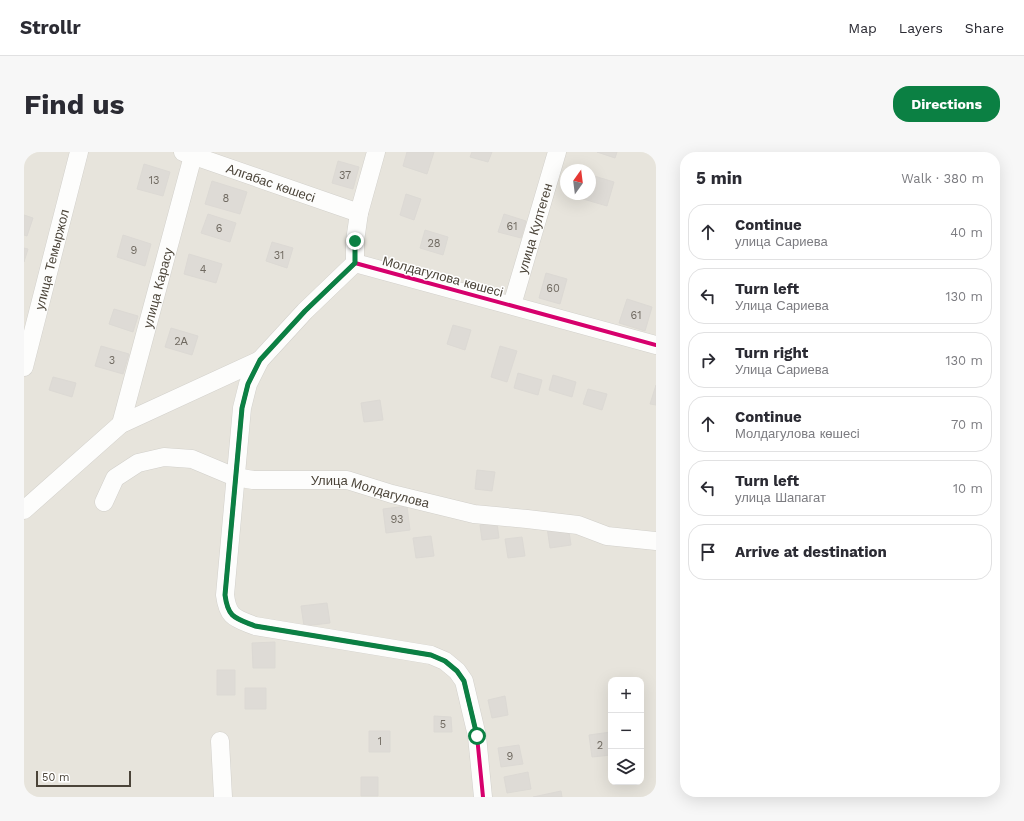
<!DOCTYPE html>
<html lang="en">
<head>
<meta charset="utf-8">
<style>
	body { margin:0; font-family:"Work Sans",sans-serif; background:#f7f7f7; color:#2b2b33 }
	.controls { position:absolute; right:12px; bottom:12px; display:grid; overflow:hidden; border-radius:8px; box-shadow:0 4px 16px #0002 }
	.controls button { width:36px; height:36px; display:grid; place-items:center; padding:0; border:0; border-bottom:1px solid #e1e1e2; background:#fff; color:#2b2b33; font:20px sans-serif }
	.compass { position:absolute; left:536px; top:12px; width:36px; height:36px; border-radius:50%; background:#fff; box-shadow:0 4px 16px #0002; rotate:14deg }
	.scale { position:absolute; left:12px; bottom:10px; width:95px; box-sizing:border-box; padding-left:4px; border:2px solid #4b4439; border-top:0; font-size:11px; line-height:14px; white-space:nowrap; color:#4b4439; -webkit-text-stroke:3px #fff; paint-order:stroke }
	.stop { position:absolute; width:12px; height:12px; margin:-9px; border:3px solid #0b8043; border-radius:50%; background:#fff }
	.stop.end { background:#0b8043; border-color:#fff; box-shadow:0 1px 4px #0008 }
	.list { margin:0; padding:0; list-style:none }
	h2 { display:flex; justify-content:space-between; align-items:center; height:52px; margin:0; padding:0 16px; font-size:17px }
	h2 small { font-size:13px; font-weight:400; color:#7c7c81 }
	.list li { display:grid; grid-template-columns:26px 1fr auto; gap:12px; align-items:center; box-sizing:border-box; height:56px; margin:0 8px 8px; padding:0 8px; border:1px solid #e1e1e2; border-radius:16px }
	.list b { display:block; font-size:15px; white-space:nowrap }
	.list p { margin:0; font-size:13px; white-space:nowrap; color:#7c7c81 }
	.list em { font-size:13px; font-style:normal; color:#7c7c81 }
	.icon { flex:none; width:22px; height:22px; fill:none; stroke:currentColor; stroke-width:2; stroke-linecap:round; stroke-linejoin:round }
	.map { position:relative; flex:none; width:632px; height:645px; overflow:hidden; border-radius:16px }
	header { display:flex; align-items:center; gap:24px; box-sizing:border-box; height:56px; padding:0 20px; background:#fff; border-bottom:1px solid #e1e1e2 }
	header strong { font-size:19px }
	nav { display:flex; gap:22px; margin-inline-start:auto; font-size:14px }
	.intro { display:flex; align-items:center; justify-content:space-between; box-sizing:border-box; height:96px; padding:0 24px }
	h1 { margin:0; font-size:28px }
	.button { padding:10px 18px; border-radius:16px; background:#0b8043; color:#fff; font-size:14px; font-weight:700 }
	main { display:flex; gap:24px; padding:0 24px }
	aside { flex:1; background:#fff; border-radius:16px; box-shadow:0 4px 16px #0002 }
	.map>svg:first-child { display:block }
</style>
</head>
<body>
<header>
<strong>Strollr</strong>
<nav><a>Map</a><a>Layers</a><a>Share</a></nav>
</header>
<div class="intro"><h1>Find us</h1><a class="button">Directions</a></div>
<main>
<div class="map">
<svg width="632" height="645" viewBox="0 0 632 645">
	<rect width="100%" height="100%" fill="#f4f2ee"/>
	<path fill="#e7e4dc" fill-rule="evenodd" d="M0,0H632V645H0ZM542,18H566V42H542ZM587,528H617V630H587Z"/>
	<path fill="#dedbd6" stroke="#dcd9d4" d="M383,0H410L403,22L379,14Z
		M448,0H468L464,10L446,5Z
		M573,0H593L591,6Z
		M314,9L335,15L329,37L308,31Z
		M120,12L146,20L139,44L113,37Z
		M567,23L590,30L583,54L559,47L561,42H566Z
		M188,29L223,40L216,62L181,52Z
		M382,42L397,47L390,68L376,63Z
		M184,62L212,71L206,90L177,81Z
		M480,62L502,69L497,86L474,80Z
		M0,63L9,66L3,84L0,83Z
		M401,78L424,85L419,103L396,96Z
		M99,83L127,92L121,114L93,105Z
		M248,90L269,96L263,116L242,109Z
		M0,96L4,97L0,110Z
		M165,102L198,112L192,131L160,122Z
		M522,121L543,127L536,152L515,146Z
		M603,147L628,155L621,179L595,171Z
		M90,157L114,164L109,180L85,172Z
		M429,173L447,178L441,198L423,192Z
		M147,176L174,184L168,203L141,195Z
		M77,194L105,202L99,222L71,214Z
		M476,194L493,199L483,230L467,225Z
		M494,221L518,228L514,243L490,236Z
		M529,223L552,230L548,245L525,238Z
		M29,225L52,231L48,245L25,238Z
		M632,233V253L626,252Z
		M564,237L583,242L578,258L559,252Z
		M356,248L359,268L340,270L337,251Z
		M453,318L471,320L468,339L451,337Z
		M383,354L386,378L362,381L359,357Z
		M473,371L475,386L458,388L456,373Z
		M544,373L547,393L526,396L523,375Z
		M407,384L410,404L392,406L389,386Z
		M498,385L501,404L484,406L481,387Z
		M303,451L306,471L280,474L277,454Z
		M251,490V516H229L228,491Z
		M193,518H211V543H193Z
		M221,536H242V557H221Z
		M481,544L484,563L468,566L464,548Z
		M410,564L427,565L428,580H410Z
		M345,579H366V600H345Z
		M587,580V603L568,605L565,583Z
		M495,593L499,612L477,615L474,596Z
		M504,620L507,637L483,641L480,625Z
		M337,625H354V644H337Z
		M537,639L538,645H509Z"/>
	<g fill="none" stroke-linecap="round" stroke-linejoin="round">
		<defs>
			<g id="minor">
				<path id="s1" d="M159,0L335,61"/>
				<path d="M331,111V89L335,61L352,0"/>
				<path id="s2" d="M488,153L533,0"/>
				<path id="s3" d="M0,215L55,0"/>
				<path id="s4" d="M97,272L170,0"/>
				<path id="s5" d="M80,350L91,326L114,311L140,305L168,307L211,325L229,328H323L368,342L450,362L503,367L554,373L583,384L632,389"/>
				<path d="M0,358L97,272L236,208"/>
				<path d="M196,589L199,645"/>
				<path d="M459,645L453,584L440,529L433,519L421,509L407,503L231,474C211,466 204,466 201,443L218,256L224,232L236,208L281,159L331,111L632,193"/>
			</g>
		</defs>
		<use href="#minor" stroke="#d2d0cb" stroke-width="19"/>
		<use href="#minor" stroke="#fdfdfc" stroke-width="18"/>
		<defs>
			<path id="cycleway" d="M459,645L453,584L440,529L433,519L421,509L407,503L231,474C211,466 204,466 201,443L218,256L224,232L236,208L281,159L331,111L632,193"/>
		</defs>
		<use href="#cycleway" stroke="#fff" stroke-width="6"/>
		<use href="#cycleway" stroke="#d6006c" stroke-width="4"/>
	</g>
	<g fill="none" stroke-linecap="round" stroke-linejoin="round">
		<path stroke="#0b8043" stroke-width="5" d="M331,89V111L281,159L236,208L224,232L218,256L201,443C204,466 211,466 231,474L407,503L421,509L433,519L440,529L453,584"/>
	</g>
	<g text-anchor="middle" stroke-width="3" stroke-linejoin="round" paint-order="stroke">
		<g font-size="11" fill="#706a61">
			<text x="321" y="27">37</text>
			<text x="130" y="32">13</text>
			<text x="202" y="50">8</text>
			<text x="488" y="78">61</text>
			<text x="195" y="80">6</text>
			<text x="410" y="95">28</text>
			<text x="110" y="102">9</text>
			<text x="255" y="107">31</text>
			<text x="179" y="121">4</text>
			<text x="529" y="140">60</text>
			<text x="612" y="167">61</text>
			<text x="157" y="193">2А</text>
			<text x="88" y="212">3</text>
			<text x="373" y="371">93</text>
			<text x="419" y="576">5</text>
			<text x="356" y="593">1</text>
			<text x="576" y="597">2</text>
			<text x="486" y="608">9</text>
		</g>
		<g font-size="13" fill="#4b4439" stroke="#fff">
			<text dy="5" stroke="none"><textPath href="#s1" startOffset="93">Алгабас көшесі</textPath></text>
			<text dy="5" stroke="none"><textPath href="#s2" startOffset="80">улица Култеген</textPath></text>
			<text dy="5" stroke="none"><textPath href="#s3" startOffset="111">улица Темыржол</textPath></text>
			<text transform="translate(419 124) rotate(15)" y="5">Молдагулова көшесі</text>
			<text dy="5" stroke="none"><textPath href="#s4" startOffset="141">улица Карасу</textPath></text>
			<text dy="5" stroke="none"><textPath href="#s5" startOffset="292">Улица Молдагулова</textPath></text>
		</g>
	</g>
</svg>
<div class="controls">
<button>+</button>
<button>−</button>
<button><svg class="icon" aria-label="layers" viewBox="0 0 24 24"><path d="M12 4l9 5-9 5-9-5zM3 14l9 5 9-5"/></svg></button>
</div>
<svg class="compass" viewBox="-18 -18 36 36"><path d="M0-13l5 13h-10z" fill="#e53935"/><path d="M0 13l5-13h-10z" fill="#7c7c81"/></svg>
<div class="scale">50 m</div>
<div class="stop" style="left:453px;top:584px"></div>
<div class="stop end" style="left:331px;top:89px"></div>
</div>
<aside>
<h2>5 min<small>Walk · 380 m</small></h2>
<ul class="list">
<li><svg class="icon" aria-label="ahead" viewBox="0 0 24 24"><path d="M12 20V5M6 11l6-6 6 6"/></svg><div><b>Continue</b><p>улица Сариева</p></div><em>40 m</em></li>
<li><svg class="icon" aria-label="left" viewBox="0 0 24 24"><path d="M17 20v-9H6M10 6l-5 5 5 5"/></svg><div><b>Turn left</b><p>Улица Сариева</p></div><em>130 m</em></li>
<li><svg class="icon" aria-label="right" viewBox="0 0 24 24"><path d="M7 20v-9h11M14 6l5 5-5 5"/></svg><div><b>Turn right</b><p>Улица Сариева</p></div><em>130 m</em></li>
<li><svg class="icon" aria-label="ahead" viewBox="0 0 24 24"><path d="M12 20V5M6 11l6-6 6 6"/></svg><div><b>Continue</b><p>Молдагулова көшесі</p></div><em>70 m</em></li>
<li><svg class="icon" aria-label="left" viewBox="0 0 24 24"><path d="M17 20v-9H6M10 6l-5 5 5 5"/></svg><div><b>Turn left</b><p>улица Шапагат</p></div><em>10 m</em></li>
<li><svg class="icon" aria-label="arrive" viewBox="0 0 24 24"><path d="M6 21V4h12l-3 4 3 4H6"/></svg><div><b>Arrive at destination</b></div></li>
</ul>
</aside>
</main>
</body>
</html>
